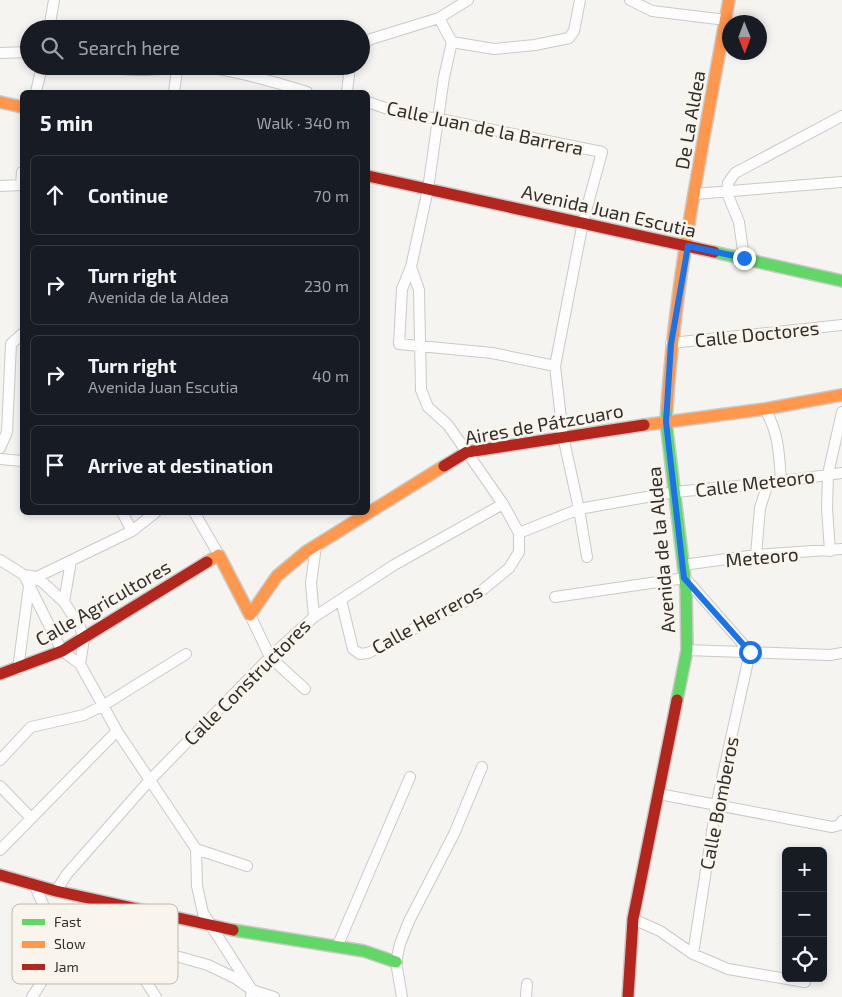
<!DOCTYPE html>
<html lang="en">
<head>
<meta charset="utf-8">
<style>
	body { margin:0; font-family:"Exo 2",sans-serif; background:#20242c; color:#f1f3f6 }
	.controls { position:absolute; right:15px; bottom:15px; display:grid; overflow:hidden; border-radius:8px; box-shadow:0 2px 8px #0003 }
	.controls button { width:45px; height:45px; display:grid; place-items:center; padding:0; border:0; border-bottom:1px solid #363941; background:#171b24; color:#f1f3f6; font:25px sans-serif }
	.compass { position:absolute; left:722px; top:15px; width:45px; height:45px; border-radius:50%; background:#171b24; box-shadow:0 2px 8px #0003; rotate:179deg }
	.stop { position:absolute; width:15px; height:15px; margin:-11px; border:4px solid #1a73e8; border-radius:50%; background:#fff }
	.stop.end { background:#1a73e8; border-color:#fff; box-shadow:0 1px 5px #0008 }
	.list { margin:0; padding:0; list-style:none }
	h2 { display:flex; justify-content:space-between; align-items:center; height:65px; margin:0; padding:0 20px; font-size:21px }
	h2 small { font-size:16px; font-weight:400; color:#9ea1a6 }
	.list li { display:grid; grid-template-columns:32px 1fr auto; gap:15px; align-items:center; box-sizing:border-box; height:80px; margin:0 10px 10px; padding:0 10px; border:1px solid #363941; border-radius:8px }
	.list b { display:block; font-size:19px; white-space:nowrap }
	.list p { margin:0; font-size:16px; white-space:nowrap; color:#9ea1a6 }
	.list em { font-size:16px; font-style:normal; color:#9ea1a6 }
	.icon { flex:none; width:28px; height:28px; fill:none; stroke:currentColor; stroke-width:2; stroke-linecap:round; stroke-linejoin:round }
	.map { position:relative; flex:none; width:842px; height:997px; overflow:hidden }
	.search { position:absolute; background:#171b24; box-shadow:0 2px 8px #0003; left:20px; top:20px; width:350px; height:55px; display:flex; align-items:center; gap:12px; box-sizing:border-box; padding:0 18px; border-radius:28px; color:#9ea1a6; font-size:19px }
	.panel { position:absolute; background:#171b24; box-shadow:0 2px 8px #0003; left:20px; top:90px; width:350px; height:425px; border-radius:8px }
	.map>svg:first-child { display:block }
</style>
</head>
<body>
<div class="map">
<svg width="842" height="997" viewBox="0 0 842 997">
	<rect width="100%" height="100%" fill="#f6f4f0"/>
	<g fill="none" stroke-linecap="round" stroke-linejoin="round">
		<defs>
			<path id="street" d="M630,0L652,11L726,20
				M439,18L452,42L444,77L428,189L411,267L402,289L399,344L492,353L555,366
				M49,29L54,0
				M452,42L494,49L535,45L569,38L574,31L580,0
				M361,45L371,39L439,18L468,0
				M0,53L29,52
				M100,66C129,73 163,69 192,67C217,65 282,84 307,92
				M36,92L42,66
				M174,92L177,70
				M347,92L350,66
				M368,102L402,114L440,119L602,152L583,222L555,366L563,436L579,509L587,557
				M21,185L22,172
				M0,186L22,185
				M727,193L728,183L735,173L842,116
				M727,193L739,222L744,258
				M695,194L842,182
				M671,343L842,325
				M765,409C779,434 779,453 781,481
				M0,448L7,432L11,344L22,334
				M0,459L22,461
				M122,512L132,531
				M194,512L219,555
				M519,533L579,509L675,492L768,483L842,473
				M830,551L827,508L828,474L842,412
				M756,555L760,508L768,483
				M0,560L24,575L37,577L64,602L80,627L84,639L80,664
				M683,565L756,555L842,549
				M24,575L62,651L80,664L117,731L196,849L197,886L203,913L252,990L251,997
				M555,597L685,578L750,652L716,806L693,954
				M341,600L353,649L360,654L368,653L474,597L509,568L519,552V533L503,504L448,425L428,407L421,390L419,290L411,267
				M64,602L71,561
				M250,615L270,657L305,689
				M314,617L311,583L316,546
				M687,650L830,655L842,653
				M18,669L29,586L37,577L132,531L156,512
				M0,760L31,727L84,715L104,705L186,654
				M0,786L30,817
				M659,794L832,827L840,825L842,821
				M196,849L247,866
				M0,850L117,731
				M56,891L67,874L149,781L270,657L314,617L394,565L503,504
				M633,919L660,931L693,954L728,969L805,982
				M337,947L410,777
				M32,997C41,983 52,968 56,952C59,935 42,903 35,886
				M156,997L137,968L133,944L208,965L235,978L252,990L274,997
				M402,997L396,962L400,944L409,921L454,834L482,767
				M526,997L527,984"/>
			<path id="fast" d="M714,252L842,281
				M667,407L666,422L686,588L687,650L677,700
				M233,930L364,951L396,962"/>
			<path id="slow" d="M0,102L22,107
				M667,407C676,270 705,135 729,0
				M644,425L765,409L842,395
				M207,562L219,555L250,615L277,576L307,551L444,466"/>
			<path id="jam" d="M368,176L714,252
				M444,466L467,452L644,425
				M0,674L62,651L207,562
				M0,875L56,891L233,930
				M628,997L633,919L677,700"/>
		</defs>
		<use href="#street" stroke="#cbc9c6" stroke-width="12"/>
		<use href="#fast" stroke="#cbc9c6" stroke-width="14"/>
		<use href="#slow" stroke="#cbc9c6" stroke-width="14"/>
		<use href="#jam" stroke="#cbc9c6" stroke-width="14"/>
		<use href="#street" stroke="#fefdfd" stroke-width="10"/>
		<use href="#fast" stroke="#63d668" stroke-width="11"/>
		<use href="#slow" stroke="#ff974d" stroke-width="11"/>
		<use href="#jam" stroke="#b3261e" stroke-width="11"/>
	</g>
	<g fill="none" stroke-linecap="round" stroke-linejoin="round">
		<path stroke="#1a73e8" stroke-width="6" d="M744,258L688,246L671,344L666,422L684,578L750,652"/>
	</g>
	<g text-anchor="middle" stroke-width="5" stroke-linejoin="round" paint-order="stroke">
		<g font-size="19" fill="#312f2c" stroke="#faf5ec">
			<text transform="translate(690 120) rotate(-80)" y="7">De La Aldea</text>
			<text transform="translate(485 128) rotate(12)" y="7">Calle Juan de la Barrera</text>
			<text transform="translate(609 211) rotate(13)" y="7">Avenida Juan Escutia</text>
			<text transform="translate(757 334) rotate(-6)" y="7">Calle Doctores</text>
			<text transform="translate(544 424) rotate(-10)" y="7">Aires de Pátzcuaro</text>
			<text transform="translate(755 483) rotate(-7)" y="7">Calle Meteoro</text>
			<text transform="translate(661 550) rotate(-95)" y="7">Avenida de la Aldea</text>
			<text transform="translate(762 557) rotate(-5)" y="7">Meteoro</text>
			<text transform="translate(103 603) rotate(-30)" y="7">Calle Agricultores</text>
			<text transform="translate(427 619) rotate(-29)" y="7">Calle Herreros</text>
			<text transform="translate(247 682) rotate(-45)" y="7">Calle Constructores</text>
			<text transform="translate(719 803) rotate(-79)" y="7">Calle Bomberos</text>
		</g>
	</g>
	<rect x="12" y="904" width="166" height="80" rx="8" fill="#faf5ec" stroke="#bebab2" stroke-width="1"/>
	<rect x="22" y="919" width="23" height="6" fill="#63d668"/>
	<rect x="22" y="941" width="23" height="7" fill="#ff974d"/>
	<rect x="22" y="964" width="23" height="6" fill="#b3261e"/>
	<g font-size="14" fill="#312f2c">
		<text x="54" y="927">Fast</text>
		<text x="54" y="949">Slow</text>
		<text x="54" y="972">Jam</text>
	</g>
</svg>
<div class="controls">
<button>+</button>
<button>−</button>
<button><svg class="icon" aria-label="locate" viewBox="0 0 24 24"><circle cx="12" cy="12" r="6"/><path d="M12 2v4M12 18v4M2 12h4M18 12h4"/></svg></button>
</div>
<svg class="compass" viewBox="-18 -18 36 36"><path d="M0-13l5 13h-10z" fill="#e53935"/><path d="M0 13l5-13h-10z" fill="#9ea1a6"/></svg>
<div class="stop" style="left:750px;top:652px"></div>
<div class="stop end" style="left:744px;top:258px"></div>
<div class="search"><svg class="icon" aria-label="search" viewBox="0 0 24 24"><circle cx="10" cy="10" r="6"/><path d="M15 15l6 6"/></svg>Search here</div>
<section class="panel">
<h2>5 min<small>Walk · 340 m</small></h2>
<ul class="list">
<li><svg class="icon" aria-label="ahead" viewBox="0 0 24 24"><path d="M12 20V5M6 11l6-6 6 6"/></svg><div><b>Continue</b></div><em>70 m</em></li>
<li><svg class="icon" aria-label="right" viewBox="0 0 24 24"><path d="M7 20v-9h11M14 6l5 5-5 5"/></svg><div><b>Turn right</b><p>Avenida de la Aldea</p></div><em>230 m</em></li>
<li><svg class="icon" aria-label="right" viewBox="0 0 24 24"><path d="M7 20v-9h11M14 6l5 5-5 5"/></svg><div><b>Turn right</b><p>Avenida Juan Escutia</p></div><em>40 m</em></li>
<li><svg class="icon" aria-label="arrive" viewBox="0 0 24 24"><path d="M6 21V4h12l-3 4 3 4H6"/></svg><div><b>Arrive at destination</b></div></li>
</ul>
</section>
</div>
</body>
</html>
